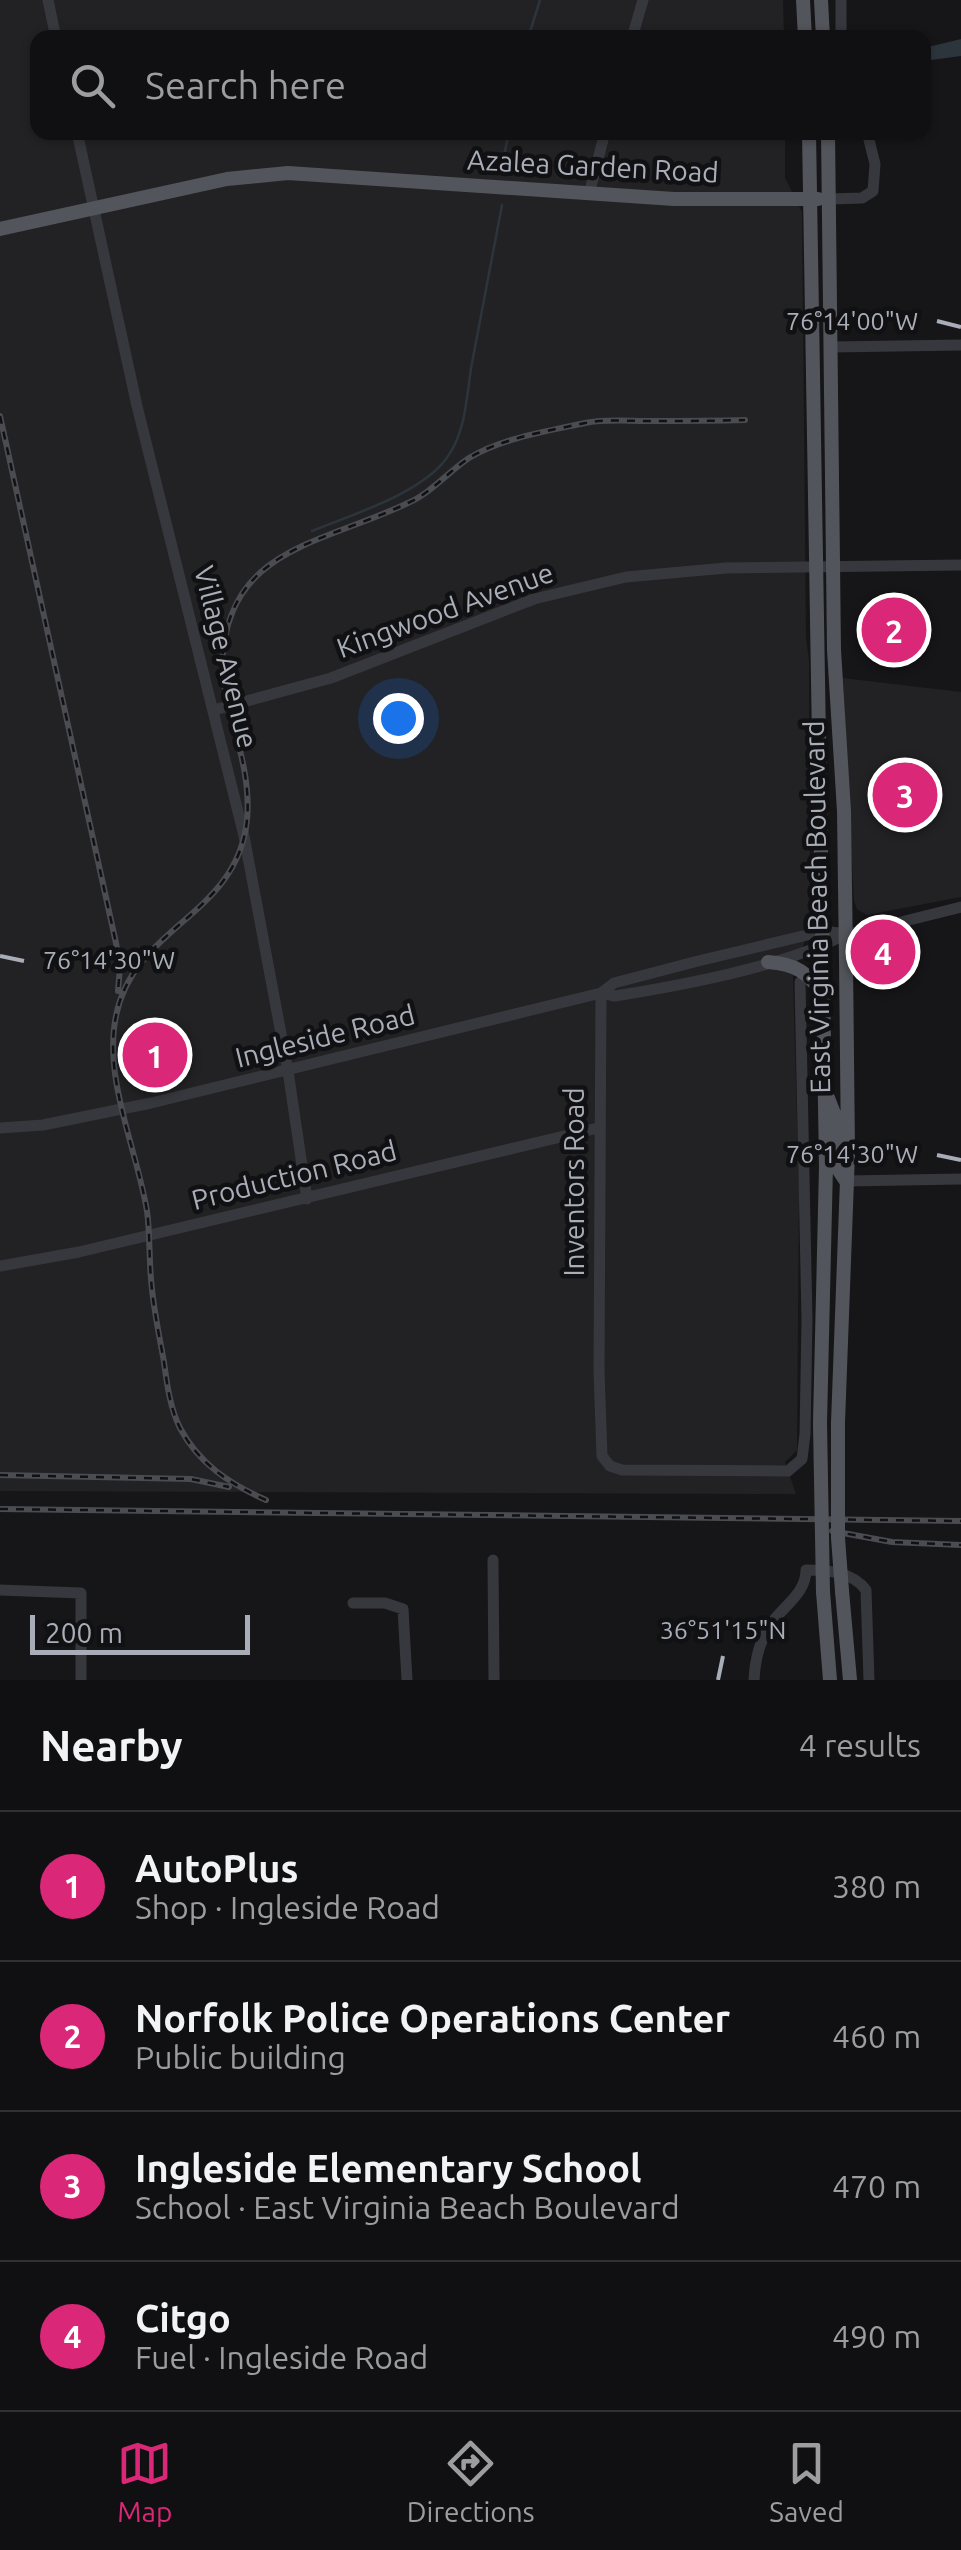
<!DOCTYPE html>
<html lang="en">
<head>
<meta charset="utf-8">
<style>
	body { margin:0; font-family:Ubuntu,sans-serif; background:#19191b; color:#f1f3f6 }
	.scale { position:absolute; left:30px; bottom:25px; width:220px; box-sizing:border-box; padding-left:10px; border:5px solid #a8adb8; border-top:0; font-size:28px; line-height:35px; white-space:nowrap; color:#a8adb8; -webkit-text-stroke:8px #111113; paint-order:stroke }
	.you { position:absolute; left:398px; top:718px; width:35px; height:35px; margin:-25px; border:8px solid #fff; border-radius:50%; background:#1a73e8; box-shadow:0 0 0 15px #1a73e833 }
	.badge { display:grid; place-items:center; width:65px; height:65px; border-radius:50%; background:#db2777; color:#fff; font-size:32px; font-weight:700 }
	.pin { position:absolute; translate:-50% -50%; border:5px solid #fff; box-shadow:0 2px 10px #0006 }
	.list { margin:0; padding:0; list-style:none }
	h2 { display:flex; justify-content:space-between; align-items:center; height:130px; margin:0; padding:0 40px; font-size:42px }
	h2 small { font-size:32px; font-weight:400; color:#9c9d9f }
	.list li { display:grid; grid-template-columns:65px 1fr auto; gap:30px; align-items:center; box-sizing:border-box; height:150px; padding:0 40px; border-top:2px solid #303032 }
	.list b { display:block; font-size:38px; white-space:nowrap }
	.list p { margin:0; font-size:32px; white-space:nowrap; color:#9c9d9f }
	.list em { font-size:32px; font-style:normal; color:#9c9d9f }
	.icon { flex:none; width:55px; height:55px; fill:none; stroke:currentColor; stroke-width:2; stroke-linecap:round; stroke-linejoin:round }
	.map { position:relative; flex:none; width:961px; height:1680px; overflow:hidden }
	.search { position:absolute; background:#101012; box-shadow:0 2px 8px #0004; left:30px; right:30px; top:30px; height:110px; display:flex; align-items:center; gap:25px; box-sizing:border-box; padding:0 35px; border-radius:20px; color:#9c9d9f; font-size:38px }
	.sheet { height:730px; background:#101012 }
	nav { display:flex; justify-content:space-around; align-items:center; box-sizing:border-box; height:140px; border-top:2px solid #303032; background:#101012; font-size:28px; color:#9c9d9f }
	nav a { display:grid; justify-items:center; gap:5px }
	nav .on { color:#db2777 }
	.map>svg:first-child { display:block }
</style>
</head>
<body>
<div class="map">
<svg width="961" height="1680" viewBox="0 0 961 1680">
	<rect width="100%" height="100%" fill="#161618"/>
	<path fill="#222225" d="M0,0H783L784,37L38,38V132L785,133V178L802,212L806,638L809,660L810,926L793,976L799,1191L797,1450L785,1462L796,1494L0,1491Z
		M843,678L961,692V897L867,915L857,909L854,901Z"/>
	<path fill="#2c353c" d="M961,39V56L924,61V48Z"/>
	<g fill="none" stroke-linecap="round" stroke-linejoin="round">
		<path stroke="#2c353c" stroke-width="2.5" d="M528,38L540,0
			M501,170L509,132
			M312,531C351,515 420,494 446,459C467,431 466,396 472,363C482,310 492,258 502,205"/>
		<path stroke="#37383d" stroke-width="11" d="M48,0L56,38
			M841,0V38
			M632,38L643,0
			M77,132L137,406L244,836L288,1071L307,1199
			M589,194L605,132
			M830,199L862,198L873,191L875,164L867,132
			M832,347L961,345
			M214,710L331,678L534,599L626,577L726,568L961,565
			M601,993L599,1371L602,1456L610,1466L622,1470L788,1471L802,1459L805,1434L807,1320L800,982
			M601,993L615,996C683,985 787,966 846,934
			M0,1128L43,1125L151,1103L601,993L614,983L698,961L824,931L846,934L869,930L961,907
			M846,1181L961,1179
			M0,1266L79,1252L598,1128
			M493,1560L494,1680
			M0,1590L81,1593V1680
			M353,1603H385L403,1609L407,1680
			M754,1680C755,1660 759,1641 771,1624C783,1606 806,1594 806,1570C828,1570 853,1572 866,1590L869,1680"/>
		<path stroke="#53555c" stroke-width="14" d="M803,0L805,38
			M821,0L823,38
			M809,132L826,1166L820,1423
			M828,132L834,650L844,811L846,961L848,1153L838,1423
			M0,229L227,179L288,173L674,199H818
			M768,962C796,964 807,972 824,995
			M828,1098L837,1121L836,1166L846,1181
			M842,1591L850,1680
			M823,1592L830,1680"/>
		<defs>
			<path id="rail" d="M0,416L116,943L120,967L118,991
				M0,1475L191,1479L229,1487
				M266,1500C230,1484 199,1464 180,1428C170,1408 167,1384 164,1362C159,1334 153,1307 151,1279C149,1256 150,1233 147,1211C137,1150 103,1078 116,1016C134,925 237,917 247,820C252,768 228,720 222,670C223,548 320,545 408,503C431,493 448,472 469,458C502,438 548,431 585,423C605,419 626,421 646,421C679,421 712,421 745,420
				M0,1509L961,1521
				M832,1531L892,1542L961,1545"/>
		</defs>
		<use href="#rail" stroke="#4a4c52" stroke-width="6"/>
		<use href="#rail" stroke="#111113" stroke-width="2.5" stroke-dasharray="8" stroke-linecap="butt"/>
		<path stroke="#53555c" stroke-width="14" d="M820,1423L823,1592
			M838,1423V1538L842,1591"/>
	</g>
	<path fill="none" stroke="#a8adb8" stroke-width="4" d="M937,321L961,327M0,956L24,961M937,1155L961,1160M718,1680L723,1656"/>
	<g text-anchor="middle" stroke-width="9" stroke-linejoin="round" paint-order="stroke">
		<g font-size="28" fill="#a8adb8" stroke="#111113">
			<text transform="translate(593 166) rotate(3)" y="10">Azalea Garden Road</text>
			<text transform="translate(445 610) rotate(-20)" y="10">Kingwood Avenue</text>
			<text transform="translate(226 657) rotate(76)" y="10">Village Avenue</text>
			<text transform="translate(817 907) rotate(-91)" y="10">East Virginia Beach Boulevard</text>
			<text transform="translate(325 1036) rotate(-14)" y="10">Ingleside Road</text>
			<text transform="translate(294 1175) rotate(-14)" y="10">Production Road</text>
			<text transform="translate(574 1182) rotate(-90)" y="10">Inventors Road</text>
		</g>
	</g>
	<g font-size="25" text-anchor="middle" fill="#a8adb8" stroke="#111113" stroke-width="9" stroke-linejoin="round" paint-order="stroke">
		<text x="852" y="330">76°14'00"W</text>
		<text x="109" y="969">76°14'30"W</text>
		<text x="852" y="1163">76°14'30"W</text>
		<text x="723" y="1639">36°51'15"N</text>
	</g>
</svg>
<div class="scale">200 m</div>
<div class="you"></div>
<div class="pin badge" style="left:155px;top:1055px">1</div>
<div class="pin badge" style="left:894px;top:630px">2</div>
<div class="pin badge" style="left:905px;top:795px">3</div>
<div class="pin badge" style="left:883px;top:952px">4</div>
<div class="search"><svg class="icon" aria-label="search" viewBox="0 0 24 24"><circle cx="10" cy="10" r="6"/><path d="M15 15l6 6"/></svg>Search here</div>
</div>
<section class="sheet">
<h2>Nearby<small>4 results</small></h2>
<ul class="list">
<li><span class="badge">1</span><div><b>AutoPlus</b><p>Shop · Ingleside Road</p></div><em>380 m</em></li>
<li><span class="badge">2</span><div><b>Norfolk Police Operations Center</b><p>Public building</p></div><em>460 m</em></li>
<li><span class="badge">3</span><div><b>Ingleside Elementary School</b><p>School · East Virginia Beach Boulevard</p></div><em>470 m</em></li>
<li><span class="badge">4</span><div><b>Citgo</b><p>Fuel · Ingleside Road</p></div><em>490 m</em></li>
</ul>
</section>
<nav>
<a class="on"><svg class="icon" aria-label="map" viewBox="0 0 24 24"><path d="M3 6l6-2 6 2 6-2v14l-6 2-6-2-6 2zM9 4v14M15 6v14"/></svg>Map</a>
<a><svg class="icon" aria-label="directions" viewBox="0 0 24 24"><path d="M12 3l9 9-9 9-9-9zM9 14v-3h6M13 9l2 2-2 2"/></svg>Directions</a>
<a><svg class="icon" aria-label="saved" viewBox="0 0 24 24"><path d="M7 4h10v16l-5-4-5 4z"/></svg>Saved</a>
</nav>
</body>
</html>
